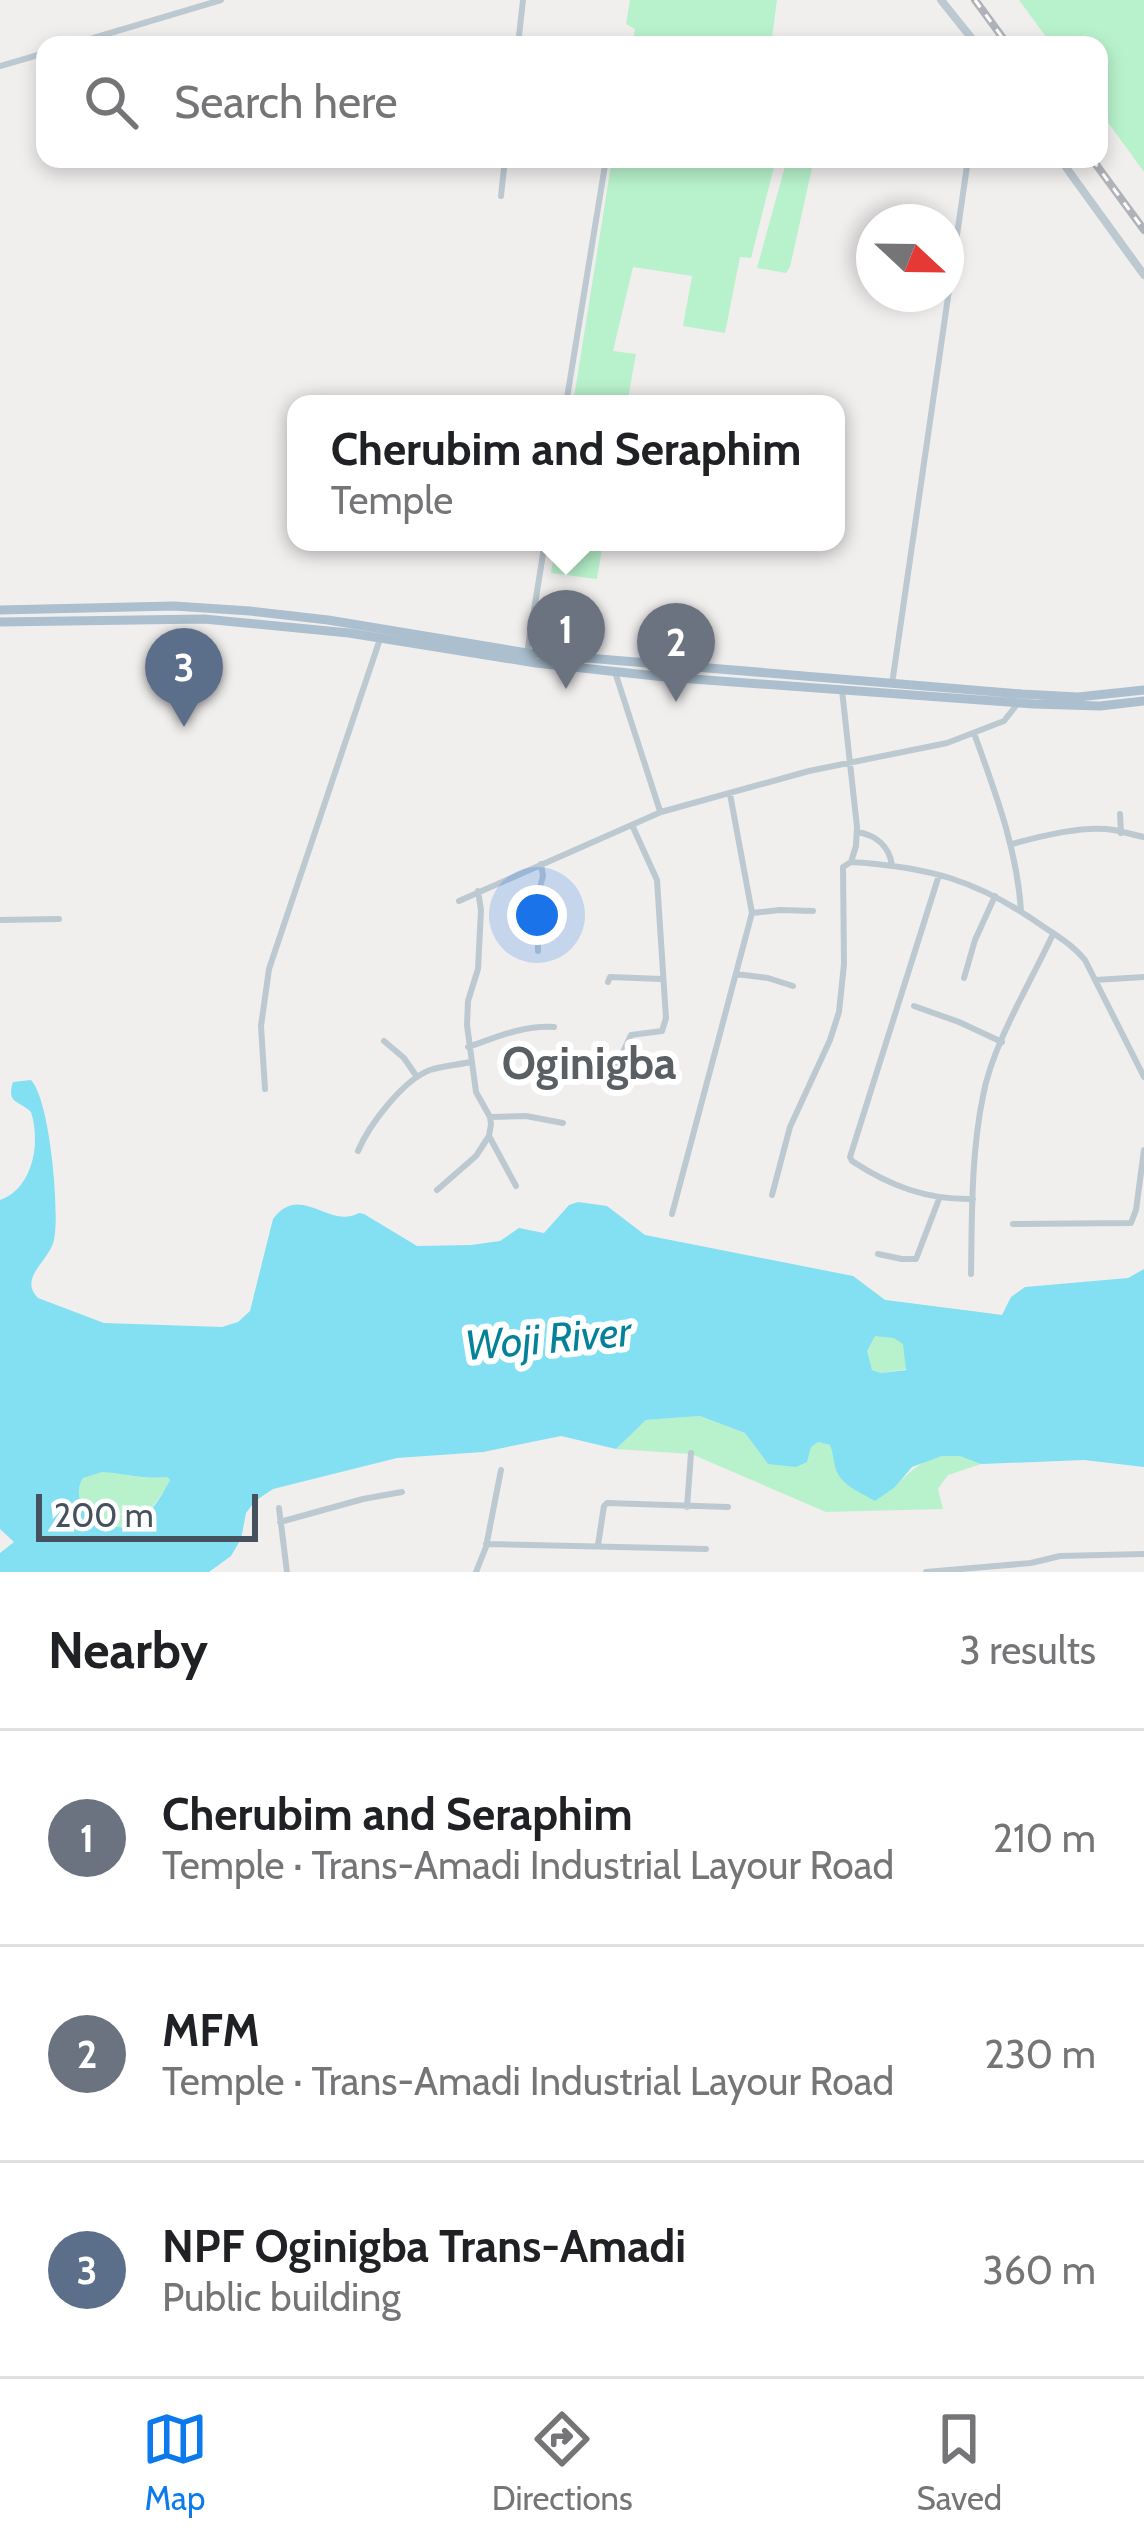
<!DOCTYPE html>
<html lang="en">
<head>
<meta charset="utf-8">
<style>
	body { margin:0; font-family:Cabin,sans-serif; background:#f6f6f6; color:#202124 }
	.compass { position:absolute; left:856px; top:204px; width:108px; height:108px; border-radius:50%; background:#fff; box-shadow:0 6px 18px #0003; rotate:112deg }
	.scale { position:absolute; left:36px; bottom:30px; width:222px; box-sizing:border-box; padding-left:12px; border:6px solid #45525d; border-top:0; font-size:33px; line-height:42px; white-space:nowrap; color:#45525d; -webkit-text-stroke:9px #fff; paint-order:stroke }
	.you { position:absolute; left:537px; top:915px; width:42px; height:42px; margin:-30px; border:9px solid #fff; border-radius:50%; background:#1a73e8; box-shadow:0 0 0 18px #1a73e833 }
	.badge { display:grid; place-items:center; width:78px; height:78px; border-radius:50%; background:#0c79ed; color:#fff; font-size:39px; font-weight:700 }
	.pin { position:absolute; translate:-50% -99px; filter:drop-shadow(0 3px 6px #0008) }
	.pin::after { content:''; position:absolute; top:63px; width:42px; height:36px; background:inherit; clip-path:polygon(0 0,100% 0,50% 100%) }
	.popup { position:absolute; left:287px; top:395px; width:558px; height:156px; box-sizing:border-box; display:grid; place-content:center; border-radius:24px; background:#fff; filter:drop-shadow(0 3px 9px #0005); font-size:39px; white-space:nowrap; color:#757577 }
	.popup b { font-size:45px; color:#202124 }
	.popup::after { content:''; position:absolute; left:50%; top:100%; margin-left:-24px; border:24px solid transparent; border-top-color:#fff }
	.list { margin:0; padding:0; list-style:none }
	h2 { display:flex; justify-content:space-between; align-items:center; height:156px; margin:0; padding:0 48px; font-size:51px }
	h2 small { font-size:39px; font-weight:400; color:#757577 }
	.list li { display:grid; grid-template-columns:78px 1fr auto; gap:36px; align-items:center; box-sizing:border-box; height:216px; padding:0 48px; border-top:3px solid #e0e0e0 }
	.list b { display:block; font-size:45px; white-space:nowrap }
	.list p { margin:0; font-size:39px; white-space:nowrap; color:#757577 }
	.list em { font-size:39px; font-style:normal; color:#757577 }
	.icon { flex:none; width:66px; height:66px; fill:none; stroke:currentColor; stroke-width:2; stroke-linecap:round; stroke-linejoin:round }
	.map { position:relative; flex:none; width:1144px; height:1572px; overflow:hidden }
	.search { position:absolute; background:#fff; box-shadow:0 6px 18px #0003; left:36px; right:36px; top:36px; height:132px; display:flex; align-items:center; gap:30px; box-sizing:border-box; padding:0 42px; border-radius:24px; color:#757577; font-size:45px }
	.sheet { height:804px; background:#fff }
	nav { display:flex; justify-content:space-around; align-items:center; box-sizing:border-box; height:168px; border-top:3px solid #e0e0e0; background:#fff; font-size:33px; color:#757577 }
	nav a { display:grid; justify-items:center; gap:6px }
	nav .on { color:#0c79ed }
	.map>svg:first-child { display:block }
</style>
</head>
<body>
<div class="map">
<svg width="1144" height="1572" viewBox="0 0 1144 1572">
	<rect width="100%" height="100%" fill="#f1eeee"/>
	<path fill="#b8f2cc" d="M630,0H777L771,45H632L635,29L626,24Z
		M1019,0H1144V172L1099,110V45H1052Z
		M612,159H776L751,258L740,257L725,333L683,326L692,276L633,267L613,351L636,354L627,404H573Z
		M787,159H814L790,267L786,273L757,268Z
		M556,542H603L597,579L551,573Z
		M853,1276L885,1300L1002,1315L973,1344L966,1360L953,1369L927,1366L881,1373L872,1370L868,1361Z
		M700,1416L745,1433L768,1464L818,1442L831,1445L836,1457L895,1487C917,1461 948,1444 981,1464L948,1475L938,1489L943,1509L826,1512L691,1454L616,1449L646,1420Z
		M102,1471C124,1473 145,1481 167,1477L170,1480L168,1486C158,1498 148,1517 134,1524C108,1537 65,1508 83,1478Z"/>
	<path fill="#82e0f2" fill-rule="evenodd" d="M31,1080C50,1100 60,1212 54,1240C49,1262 18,1277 38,1298L104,1323L222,1327L238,1322L250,1311L273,1219C301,1182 328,1230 359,1213L364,1214L417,1246L471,1245L500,1241L519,1228L544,1233L569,1205L578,1202L607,1206L645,1235L853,1276L885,1300L1002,1315L1011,1297L1025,1287L1128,1278L1144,1269V1467L1084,1460L981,1464L960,1456H942L912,1467L895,1487L875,1501C860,1492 839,1485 835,1466C833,1459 833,1452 830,1445L818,1442L811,1447L807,1462L796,1467L768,1464L745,1433L700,1416L646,1420L616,1449L561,1436L483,1452L397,1458L273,1489L255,1501L246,1513L241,1539L231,1556L209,1572H0V1553L14,1542L0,1529V1200C33,1188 41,1143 31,1112C19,1100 6,1104 13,1082ZM875,1336L894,1338L903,1344L906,1370L881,1373L872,1370L867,1351ZM102,1472C124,1473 144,1480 167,1477L170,1480C163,1494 148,1519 133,1525C105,1536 66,1506 83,1478Z"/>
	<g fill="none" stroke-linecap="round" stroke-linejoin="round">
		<path stroke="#bdc9d1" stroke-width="6" d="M70,45L221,0
			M518,45L523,0
			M0,66L45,53
			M501,196L505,159
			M566,404L606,159
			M527,653L545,542
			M615,672L660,811
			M892,684L968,159
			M974,733C995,792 1017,848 1021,911
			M1120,814L1121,833
			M857,832C876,835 889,846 892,865
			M1012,844C1041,836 1084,825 1114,830C1124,832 1134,835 1144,837
			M851,862C929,867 977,880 1041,925C1057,936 1073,945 1085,960L1144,1077
			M939,875L850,1157L852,1161C890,1186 927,1200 973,1199
			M459,901L661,812L809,771L947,743L1004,721L1018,703
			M752,913L780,910L813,911
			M0,920L59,919
			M538,951L537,899L543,876L541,864
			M736,974L768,978L793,986
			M964,978L975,940L995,896
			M1095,980L1144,977
			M608,982L610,977L662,979
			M914,1006L959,1022L1002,1042
			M384,1041L404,1058L417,1077
			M468,1047C497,1037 524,1025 554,1027
			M615,1069L631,1035L662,1031L666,1018L657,880L632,825
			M265,1089L261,1026L269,969L380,639
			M490,1117L526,1116L563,1123
			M489,1136L516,1186
			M358,1151C369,1125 403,1080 430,1070C443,1066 457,1065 470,1062
			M437,1190L476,1156L489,1136L491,1124L490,1117L476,1092L467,1025L468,1001L478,969L481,910L478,891
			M772,1195L790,1127L830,1040L839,1012L844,964L843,867L851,862L856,846L857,827L842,690
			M672,1214L752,913L730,794
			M1013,1224L1131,1223L1136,1210L1144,1150
			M878,1254L902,1259H916L939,1199
			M971,1274C972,1216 971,1154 983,1096C992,1045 1031,982 1053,934
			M687,1507L691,1453
			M279,1508L287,1572
			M280,1522L363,1499L402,1492
			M486,1544L706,1549
			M598,1545L604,1506L607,1503L728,1507
			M476,1572L486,1547L501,1470
			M926,1572L1031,1563L1060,1556L1144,1554"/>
		<path stroke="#bdc9d1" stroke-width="8" d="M941,0L977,45
			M1060,159L1144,275"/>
		<path stroke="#abbfcf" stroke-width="9" d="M0,610L174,606L250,611L328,620L527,653L1022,694L1078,697L1144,690
			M0,622L204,619L349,633L536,663L665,677L1034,704L1100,706L1144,701"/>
		<defs>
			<path id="rail" d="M975,0L1008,45
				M1092,159L1144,230"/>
		</defs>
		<use href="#rail" stroke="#afb3b9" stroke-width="8"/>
		<use href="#rail" stroke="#fff" stroke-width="3" stroke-dasharray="9" stroke-linecap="butt"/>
	</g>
	<g text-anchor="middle" stroke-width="12" stroke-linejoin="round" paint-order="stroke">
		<g font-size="42" font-style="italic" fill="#04829a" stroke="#fff">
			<text transform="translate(548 1338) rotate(-5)" y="15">Woji River</text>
		</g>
		<g font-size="45" font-weight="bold" fill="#5a5f63" stroke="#fff">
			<text x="589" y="1079">Oginigba</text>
		</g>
	</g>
</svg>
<svg class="compass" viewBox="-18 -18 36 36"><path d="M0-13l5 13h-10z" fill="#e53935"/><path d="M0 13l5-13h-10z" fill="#757577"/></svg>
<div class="scale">200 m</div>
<div class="you"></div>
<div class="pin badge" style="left:566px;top:689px;background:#6b7280">1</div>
<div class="popup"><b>Cherubim and Seraphim</b>Temple</div>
<div class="pin badge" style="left:676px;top:702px;background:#6b7280">2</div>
<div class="pin badge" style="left:184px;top:727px;background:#5c6f8a">3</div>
<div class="search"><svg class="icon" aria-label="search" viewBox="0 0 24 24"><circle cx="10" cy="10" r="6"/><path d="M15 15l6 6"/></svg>Search here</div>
</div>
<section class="sheet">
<h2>Nearby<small>3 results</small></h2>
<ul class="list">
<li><span class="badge" style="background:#6b7280">1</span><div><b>Cherubim and Seraphim</b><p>Temple · Trans-Amadi Industrial Layour Road</p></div><em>210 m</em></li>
<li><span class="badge" style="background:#6b7280">2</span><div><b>MFM</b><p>Temple · Trans-Amadi Industrial Layour Road</p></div><em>230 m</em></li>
<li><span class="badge" style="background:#5c6f8a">3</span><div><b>NPF Oginigba Trans-Amadi</b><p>Public building</p></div><em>360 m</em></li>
</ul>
</section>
<nav>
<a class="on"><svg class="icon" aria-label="map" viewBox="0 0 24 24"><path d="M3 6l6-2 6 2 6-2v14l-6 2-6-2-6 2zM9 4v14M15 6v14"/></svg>Map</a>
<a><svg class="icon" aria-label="directions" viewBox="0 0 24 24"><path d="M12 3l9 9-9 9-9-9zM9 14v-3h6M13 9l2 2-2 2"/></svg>Directions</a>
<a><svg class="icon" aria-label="saved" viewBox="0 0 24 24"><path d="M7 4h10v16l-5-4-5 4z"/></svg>Saved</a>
</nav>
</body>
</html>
